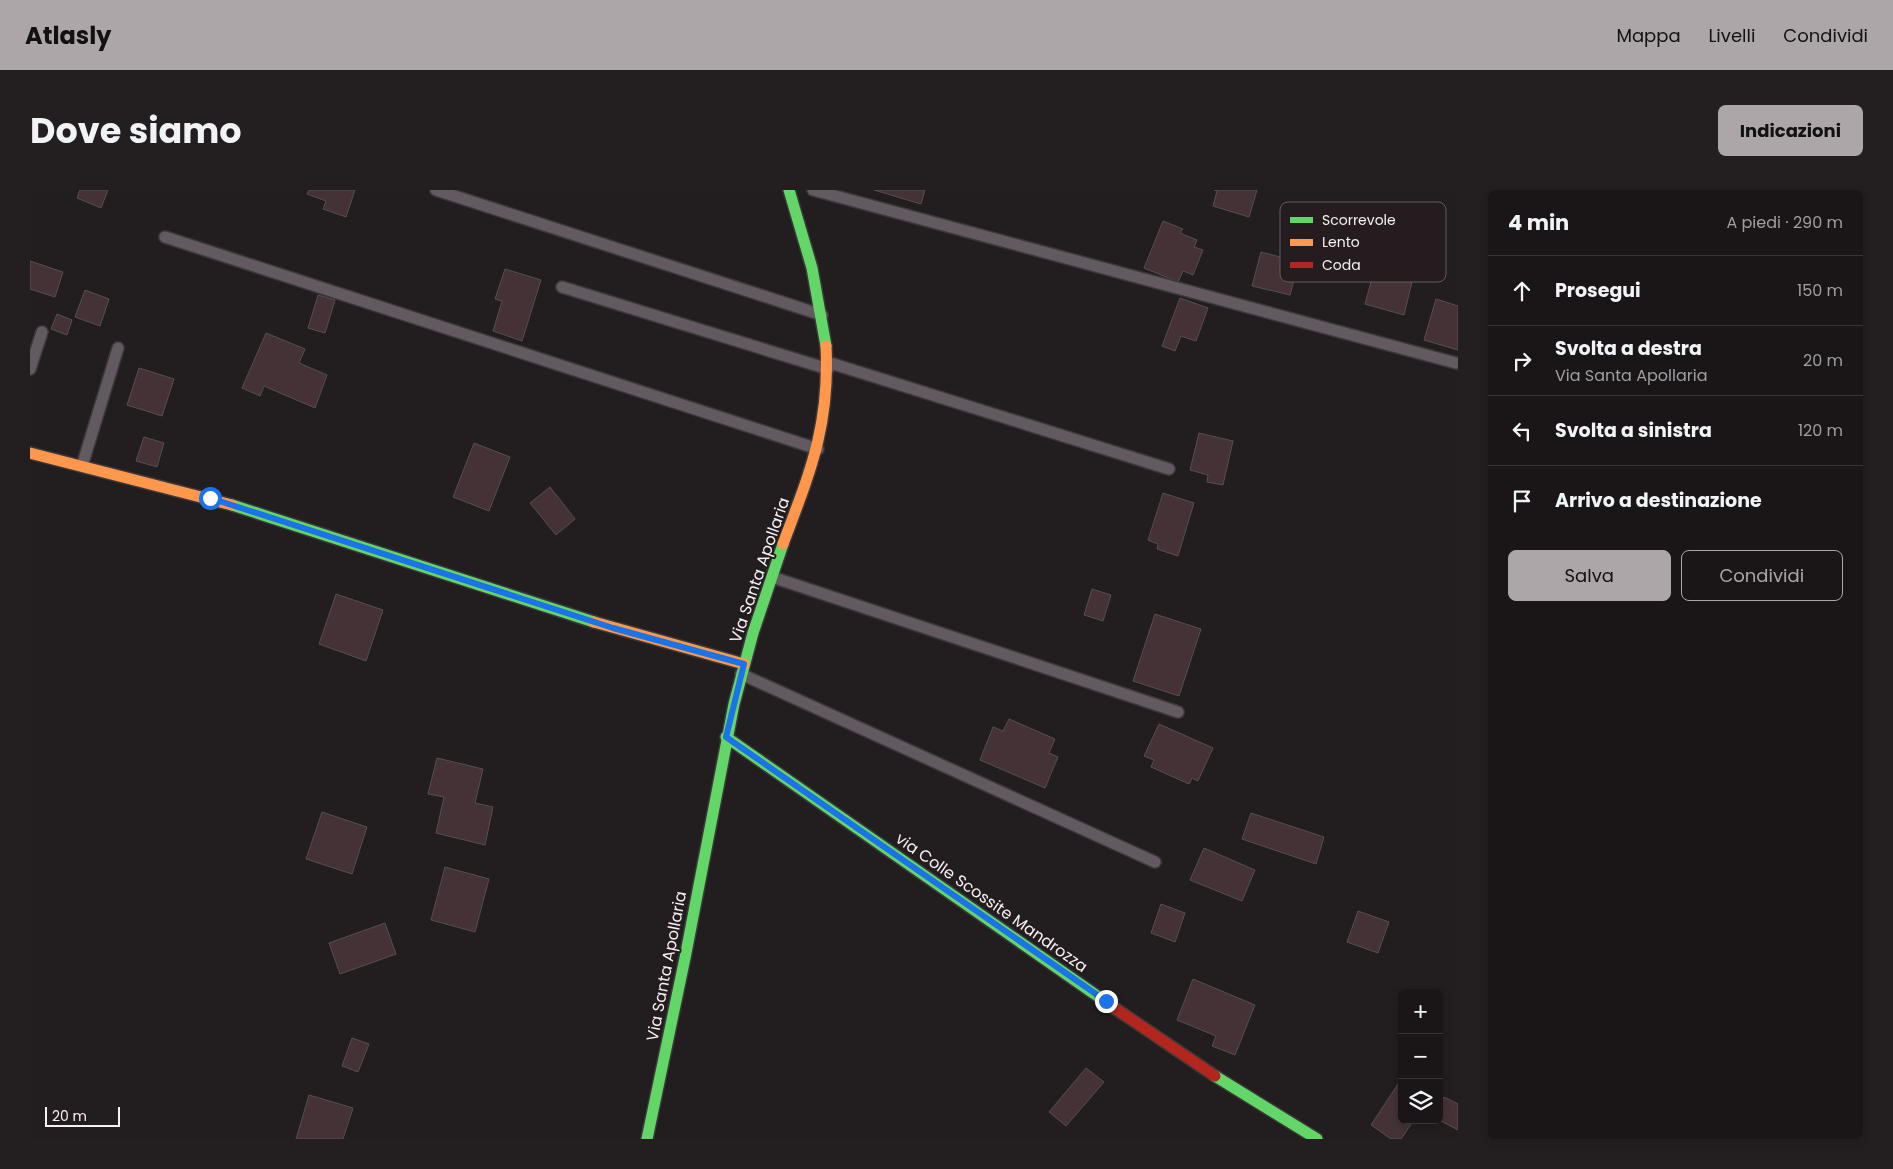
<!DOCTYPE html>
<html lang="it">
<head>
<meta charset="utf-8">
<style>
	body { margin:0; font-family:Poppins,sans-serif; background:#231f21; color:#f1f3f6 }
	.controls { position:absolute; right:15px; bottom:15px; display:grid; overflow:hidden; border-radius:8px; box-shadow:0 2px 8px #0003 }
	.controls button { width:45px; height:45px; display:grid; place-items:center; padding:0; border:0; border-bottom:1px solid #383537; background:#1a1618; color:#f1f3f6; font:25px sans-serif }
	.scale { position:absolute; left:15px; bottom:12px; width:75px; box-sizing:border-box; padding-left:5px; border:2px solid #f6f0f2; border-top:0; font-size:14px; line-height:18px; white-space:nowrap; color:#f6f0f2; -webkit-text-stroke:4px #241c1f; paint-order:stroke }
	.stop { position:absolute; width:15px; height:15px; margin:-11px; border:4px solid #1a73e8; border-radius:50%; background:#fff }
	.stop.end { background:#1a73e8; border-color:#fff; box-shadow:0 1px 5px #0008 }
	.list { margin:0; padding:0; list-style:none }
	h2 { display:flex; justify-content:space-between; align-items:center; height:65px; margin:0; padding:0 20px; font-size:21px }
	h2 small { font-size:16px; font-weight:400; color:#9f9fa2 }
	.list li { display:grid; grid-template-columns:32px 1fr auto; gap:15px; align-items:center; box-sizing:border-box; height:70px; padding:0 20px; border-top:1px solid #383537 }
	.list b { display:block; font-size:19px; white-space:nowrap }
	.list p { margin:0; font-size:16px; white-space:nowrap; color:#9f9fa2 }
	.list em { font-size:16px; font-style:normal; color:#9f9fa2 }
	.actions { display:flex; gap:10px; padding:15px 20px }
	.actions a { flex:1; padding:11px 0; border:1px solid #aca6a8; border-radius:8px; text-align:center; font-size:18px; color:#aca6a8 }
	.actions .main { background:#aca6a8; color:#111 }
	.icon { flex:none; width:28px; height:28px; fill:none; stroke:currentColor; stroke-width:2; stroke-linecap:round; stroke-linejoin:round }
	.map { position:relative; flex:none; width:1428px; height:949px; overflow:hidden; border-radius:8px }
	header { display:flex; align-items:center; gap:30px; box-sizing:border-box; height:70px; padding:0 25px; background:#aca6a8; color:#111 }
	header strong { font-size:24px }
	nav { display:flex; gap:28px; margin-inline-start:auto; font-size:18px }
	.intro { display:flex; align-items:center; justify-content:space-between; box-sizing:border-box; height:120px; padding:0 30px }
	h1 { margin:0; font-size:35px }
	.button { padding:12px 22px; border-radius:8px; background:#aca6a8; color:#111; font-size:18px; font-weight:700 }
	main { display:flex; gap:30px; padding:0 30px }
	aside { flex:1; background:#1a1618; border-radius:8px; box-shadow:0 2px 8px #0003 }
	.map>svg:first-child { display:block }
</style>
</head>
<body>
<header>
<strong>Atlasly</strong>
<nav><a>Mappa</a><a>Livelli</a><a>Condividi</a></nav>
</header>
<div class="intro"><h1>Dove siamo</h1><a class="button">Indicazioni</a></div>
<main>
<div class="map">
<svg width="1428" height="949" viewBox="0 0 1428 949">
	<rect width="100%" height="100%" fill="#221e20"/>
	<path fill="#443236" stroke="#545051" d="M50,0H78L71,18L47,8Z
		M279,0H325L316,27L293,19L296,11L277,4Z
		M844,0H895L891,14Z
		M1184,0H1227L1219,27L1183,16L1187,1Z
		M1133,31L1153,39L1150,43L1167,50L1164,57L1173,60L1163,85L1153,81L1148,92L1114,78Z
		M1231,62L1269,72L1260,105L1222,96Z
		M0,71L33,82L25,107L0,99Z
		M475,79L511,90L492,151L463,141L472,111L465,109Z
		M1344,81L1382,92L1374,125L1335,114Z
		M55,100L79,109L70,136L45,127Z
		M288,105L305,110L295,143L278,138Z
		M1150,108L1178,118L1166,151L1151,146L1145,161L1132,156Z
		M1406,109L1428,116V160L1394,150Z
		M27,124L42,130L37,145L21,139Z
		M236,143L275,159L269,173L297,185L285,218L234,196L230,206L212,198Z
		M109,178L144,189L132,226L97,215Z
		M1169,243L1203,251L1193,295L1177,292L1178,285L1160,280Z
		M114,247L134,253L127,277L106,271Z
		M444,253L480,267L459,321L423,307Z
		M520,297L545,329L526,345L500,313Z
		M1133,303L1164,313L1148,366L1127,359L1128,354L1118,350Z
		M1062,399L1081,405L1073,431L1054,425Z
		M306,404L353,420L336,471L289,454Z
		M1125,424L1171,439L1149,506L1103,491Z
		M979,529L1025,549L1019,563L1028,567L1015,598L950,570L963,537L973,541Z
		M1129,534L1183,558L1168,591L1162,588L1159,594L1121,577L1124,570L1114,566Z
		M407,568L453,579L445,613L463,617L455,655L406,643L414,607L398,604Z
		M292,622L337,637L322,684L276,669Z
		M1221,623L1294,647L1286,674L1212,649Z
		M1174,658L1225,680L1212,711L1160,690Z
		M415,677L459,689L445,742L401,730Z
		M1131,714L1155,723L1145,752L1121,743Z
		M1328,721L1359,732L1348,763L1317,752Z
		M355,733L366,764L310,784L299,753Z
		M1163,789L1225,815L1205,865L1182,856L1186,846L1147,830Z
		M322,848L339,854L328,882L312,876Z
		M1056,878L1074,892L1036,936L1019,922Z
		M1368,894L1372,897V930H1384L1371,949H1361L1341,935Z
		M279,905L323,918L313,949H266Z
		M1414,907L1428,914V940L1409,930V917Z"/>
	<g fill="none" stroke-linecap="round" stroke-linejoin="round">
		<defs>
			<path id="lane" d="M406,0L792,125
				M783,0L1426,173
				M135,47L788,259
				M532,97L798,179
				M797,172L1139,279
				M0,179L12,142
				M52,276L88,158
				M742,387L1148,522
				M711,484L1125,672"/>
			<path id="fast" d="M759,0L782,78L796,156
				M202,315L564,432
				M696,547L1086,819
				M1185,886L1287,949
				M617,949L655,768L704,514L723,443L753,354"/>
			<path id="slow" d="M0,263L202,315
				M753,354C780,282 800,236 796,156
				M564,432L714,474"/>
			<path id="jam" d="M1086,819L1185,886"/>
		</defs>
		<use href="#lane" stroke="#3b3839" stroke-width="14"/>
		<use href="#fast" stroke="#3b3839" stroke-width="14"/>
		<use href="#slow" stroke="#3b3839" stroke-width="14"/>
		<use href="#jam" stroke="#3b3839" stroke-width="14"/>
		<use href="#lane" stroke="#635961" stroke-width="11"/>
		<use href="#fast" stroke="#63d668" stroke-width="11"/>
		<use href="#slow" stroke="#ff974d" stroke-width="11"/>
		<use href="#jam" stroke="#b3261e" stroke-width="11"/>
	</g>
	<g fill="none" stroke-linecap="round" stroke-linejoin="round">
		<path stroke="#1a73e8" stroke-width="6" d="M180,308L583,438L714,474L696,547L1076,811"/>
	</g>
	<g text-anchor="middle" stroke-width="4" stroke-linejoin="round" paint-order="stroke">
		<g font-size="16" fill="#f6f0f2" stroke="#241c1f">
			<text transform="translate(729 380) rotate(-71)" y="6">Via Santa Apollaria</text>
			<text transform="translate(962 712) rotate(35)" y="6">via Colle Scossite Mandrozza</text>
			<text transform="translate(636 776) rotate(-79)" y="6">Via Santa Apollaria</text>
		</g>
	</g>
	<rect x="1250" y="12" width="166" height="80" rx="8" fill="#241c1f" stroke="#635c5e" stroke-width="1"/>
	<rect x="1260" y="27" width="23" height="6" fill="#63d668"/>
	<rect x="1260" y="49" width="23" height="7" fill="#ff974d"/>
	<rect x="1260" y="72" width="23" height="6" fill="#b3261e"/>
	<g font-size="14" fill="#f6f0f2">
		<text x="1292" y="35">Scorrevole</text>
		<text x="1292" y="57">Lento</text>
		<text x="1292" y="80">Coda</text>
	</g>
</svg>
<div class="controls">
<button>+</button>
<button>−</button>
<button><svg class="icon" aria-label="layers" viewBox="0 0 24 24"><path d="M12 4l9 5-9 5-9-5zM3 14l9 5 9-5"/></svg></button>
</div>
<div class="scale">20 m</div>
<div class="stop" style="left:180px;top:308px"></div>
<div class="stop end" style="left:1076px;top:811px"></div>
</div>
<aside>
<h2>4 min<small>A piedi · 290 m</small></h2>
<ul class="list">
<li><svg class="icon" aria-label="ahead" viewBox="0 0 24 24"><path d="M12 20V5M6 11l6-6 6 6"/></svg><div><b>Prosegui</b></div><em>150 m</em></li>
<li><svg class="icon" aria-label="right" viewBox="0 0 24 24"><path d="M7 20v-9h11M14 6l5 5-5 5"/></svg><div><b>Svolta a destra</b><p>Via Santa Apollaria</p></div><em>20 m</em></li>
<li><svg class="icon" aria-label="left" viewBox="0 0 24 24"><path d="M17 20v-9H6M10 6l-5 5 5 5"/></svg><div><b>Svolta a sinistra</b></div><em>120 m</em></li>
<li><svg class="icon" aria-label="arrive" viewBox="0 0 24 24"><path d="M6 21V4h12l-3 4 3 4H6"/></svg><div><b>Arrivo a destinazione</b></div></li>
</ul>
<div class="actions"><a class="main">Salva</a><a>Condividi</a></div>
</aside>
</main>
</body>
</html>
